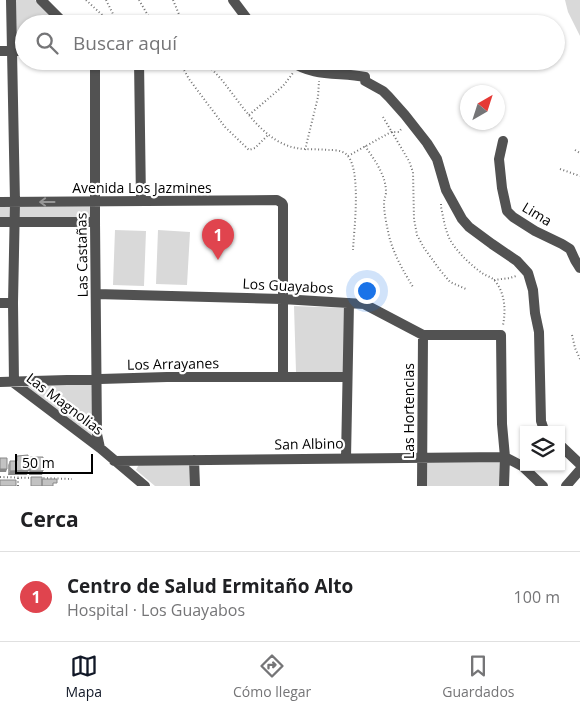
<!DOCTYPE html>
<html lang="es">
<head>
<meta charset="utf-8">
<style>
	body { margin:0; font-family:"Open Sans",sans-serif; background:#f6f6f6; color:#202124 }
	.controls { position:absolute; right:15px; bottom:15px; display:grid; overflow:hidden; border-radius:0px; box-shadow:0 1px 4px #0004 }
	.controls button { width:45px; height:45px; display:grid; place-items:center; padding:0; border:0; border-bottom:1px solid #e0e0e0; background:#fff; color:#202124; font:25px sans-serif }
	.compass { position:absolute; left:460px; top:85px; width:45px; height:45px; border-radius:50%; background:#fff; box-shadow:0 1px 4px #0004; rotate:39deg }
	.scale { position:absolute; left:15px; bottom:12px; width:78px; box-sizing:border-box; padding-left:5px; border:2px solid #000; border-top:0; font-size:14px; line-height:18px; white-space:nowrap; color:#000; -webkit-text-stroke:4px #fff; paint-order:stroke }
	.you { position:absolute; left:366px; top:290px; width:18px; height:18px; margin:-12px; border:4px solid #fff; border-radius:50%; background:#1a73e8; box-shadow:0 0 0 8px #1a73e833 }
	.badge { display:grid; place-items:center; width:32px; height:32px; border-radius:50%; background:#111827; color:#fff; font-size:16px; font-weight:700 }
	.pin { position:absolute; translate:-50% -41px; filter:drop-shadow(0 1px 2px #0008) }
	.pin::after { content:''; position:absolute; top:26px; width:18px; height:15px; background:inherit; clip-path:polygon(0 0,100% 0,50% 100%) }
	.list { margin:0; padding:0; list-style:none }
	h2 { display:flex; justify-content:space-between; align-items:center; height:65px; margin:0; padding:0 20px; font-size:21px }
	h2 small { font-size:16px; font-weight:400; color:#757577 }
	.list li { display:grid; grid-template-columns:32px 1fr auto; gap:15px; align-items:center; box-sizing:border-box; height:90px; padding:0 20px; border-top:1px solid #e0e0e0 }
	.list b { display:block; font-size:19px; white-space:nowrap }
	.list p { margin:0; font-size:16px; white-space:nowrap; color:#757577 }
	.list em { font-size:16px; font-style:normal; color:#757577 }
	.icon { flex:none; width:28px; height:28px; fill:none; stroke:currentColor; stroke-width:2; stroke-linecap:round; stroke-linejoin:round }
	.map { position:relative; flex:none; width:580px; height:486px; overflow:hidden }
	.search { position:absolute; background:#fff; box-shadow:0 1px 4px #0004; left:15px; right:15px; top:15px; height:55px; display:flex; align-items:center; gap:12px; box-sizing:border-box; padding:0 18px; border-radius:28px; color:#757577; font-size:19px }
	.sheet { height:155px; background:#fff }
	nav { display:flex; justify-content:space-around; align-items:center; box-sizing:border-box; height:70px; border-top:1px solid #e0e0e0; background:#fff; font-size:14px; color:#757577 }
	nav a { display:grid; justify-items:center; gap:2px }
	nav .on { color:#111827 }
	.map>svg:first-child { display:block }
</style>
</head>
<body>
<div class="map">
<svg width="580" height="486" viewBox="0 0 580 486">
	<rect width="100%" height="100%" fill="#fff"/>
	<path fill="#d9d9d9" d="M14,0H35L59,24H24V47L15,48Z
		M565,0H580V36L568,12Z
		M0,202H95V222H0Z
		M115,230L146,231L144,286L113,285Z
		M158,230L190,232L187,285L156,284Z
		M294,306L345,308V372H296Z
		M21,385H94V439Z
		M501,460V486H426L427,461Z
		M139,464H190L191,486H155L136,470Z"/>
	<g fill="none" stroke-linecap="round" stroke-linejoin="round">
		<path stroke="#747474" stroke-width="2" stroke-dasharray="1 2.5" stroke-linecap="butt" d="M86,0L112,24
			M106,0L118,24
			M139,0L153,24
			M173,0L183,24
			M179,61L189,79L225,127L249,150L255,148L269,134
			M205,61C211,69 219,76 225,84C240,103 255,127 276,140C296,152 307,148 328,150C333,150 341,150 346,154C362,167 354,230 353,250
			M249,115L283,86L293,73
			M383,117L409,161L413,172L414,219L417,235L424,248L440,270L450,282L466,289
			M365,146C374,159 386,175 386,192C386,196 384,199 384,203C384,212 386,222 388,231C391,249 403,271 413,287
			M305,150L318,97L319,81
			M575,150L580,153
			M348,156L391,132H399L402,128
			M560,169L580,176
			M441,204V207C444,220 445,232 452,243C460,255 471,265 482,273C486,276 492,277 495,281C505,293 506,310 503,325
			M494,280L510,278L516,276
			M572,335L575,348L580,359
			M0,477L33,478
			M40,478L72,479
			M18,486V478"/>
		<path stroke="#525252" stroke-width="10" d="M11,0L15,202L13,303L14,383L100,448L145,486
			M41,0L65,24
			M233,0L251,24
			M0,51H24
			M95,61V222L97,434L100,448
			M139,61L141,201
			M291,61C312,77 340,72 365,77V81L383,91L389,97L405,115L427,143L437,159L446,190L462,219L469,227L492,244L517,261L528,273L533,290L535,313L539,332L541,421L544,430
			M503,141L499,159L502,188L507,211L513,217L535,231L562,244L570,249L575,260L580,268
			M0,202L277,200L282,203L283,205V376
			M0,222H95
			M96,294L282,299L364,304L423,335H501L502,424L505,457L504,486
			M0,303H13
			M0,382L167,377H347
			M561,446L580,464
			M346,458L349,303
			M194,460L195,486
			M114,461L505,457L522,466L543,486
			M422,486L423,335
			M566,486L580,470"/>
	</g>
	<path fill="#a7a7a7" d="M17,456L27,475H8V465L10,461H15Z
		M30,457L43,471L42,475H29V461Z"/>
	<path fill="#888" d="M0,469H7L6,472H0Z
		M29,470L27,475H8L10,471Z
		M30,471H43L42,475H29Z"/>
	<path fill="#c2c2c2" stroke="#888" d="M28,455L29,470L10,471V461H17V456Z
		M30,457H43V471H30Z
		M0,458H7V469H0Z
		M31,477H42V486H31Z
		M42,479H57V483H53V486H42Z
		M0,480H16V486H0Z"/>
	<defs><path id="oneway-shaft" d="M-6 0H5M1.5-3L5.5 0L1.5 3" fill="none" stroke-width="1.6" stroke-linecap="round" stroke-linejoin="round" transform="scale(1.25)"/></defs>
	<use stroke="#979797" href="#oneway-shaft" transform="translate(47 202) rotate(180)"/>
	<g text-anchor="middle" stroke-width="4.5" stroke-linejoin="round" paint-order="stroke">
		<g font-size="14" fill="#000" stroke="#fff">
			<text x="142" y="193">Avenida Los Jazmines</text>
			<text transform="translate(537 214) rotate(31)" y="5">Lima</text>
			<text transform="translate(82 255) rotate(-91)" y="5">Las Castañas</text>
			<text transform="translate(288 286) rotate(3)" y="5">Los Guayabos</text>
			<text transform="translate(173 364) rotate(-1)" y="5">Los Arrayanes</text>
			<text transform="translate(65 404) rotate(37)" y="5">Las Magnolias</text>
			<text transform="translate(409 411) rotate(-90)" y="5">Las Hortencias</text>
			<text transform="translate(309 444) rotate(-1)" y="5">San Albino</text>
		</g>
	</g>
</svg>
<div class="controls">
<button><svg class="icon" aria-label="layers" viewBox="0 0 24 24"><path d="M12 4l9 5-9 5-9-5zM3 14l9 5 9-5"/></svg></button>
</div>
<svg class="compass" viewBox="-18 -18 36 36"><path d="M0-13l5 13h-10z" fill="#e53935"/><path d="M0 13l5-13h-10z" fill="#757577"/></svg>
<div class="scale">50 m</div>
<div class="you"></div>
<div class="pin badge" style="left:218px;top:260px;background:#e0444e">1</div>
<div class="search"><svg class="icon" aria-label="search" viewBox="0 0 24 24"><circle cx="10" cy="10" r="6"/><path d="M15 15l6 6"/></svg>Buscar aquí</div>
</div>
<section class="sheet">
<h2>Cerca<small></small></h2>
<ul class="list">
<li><span class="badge" style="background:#e0444e">1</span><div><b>Centro de Salud Ermitaño Alto</b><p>Hospital · Los Guayabos</p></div><em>100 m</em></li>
</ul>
</section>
<nav>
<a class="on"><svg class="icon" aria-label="map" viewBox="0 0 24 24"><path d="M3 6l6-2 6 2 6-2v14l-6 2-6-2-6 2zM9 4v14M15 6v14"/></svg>Mapa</a>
<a><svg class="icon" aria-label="directions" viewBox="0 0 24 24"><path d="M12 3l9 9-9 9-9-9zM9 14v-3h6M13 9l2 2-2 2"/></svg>Cómo llegar</a>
<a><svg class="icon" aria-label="saved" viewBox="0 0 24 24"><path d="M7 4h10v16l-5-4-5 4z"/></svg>Guardados</a>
</nav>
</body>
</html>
